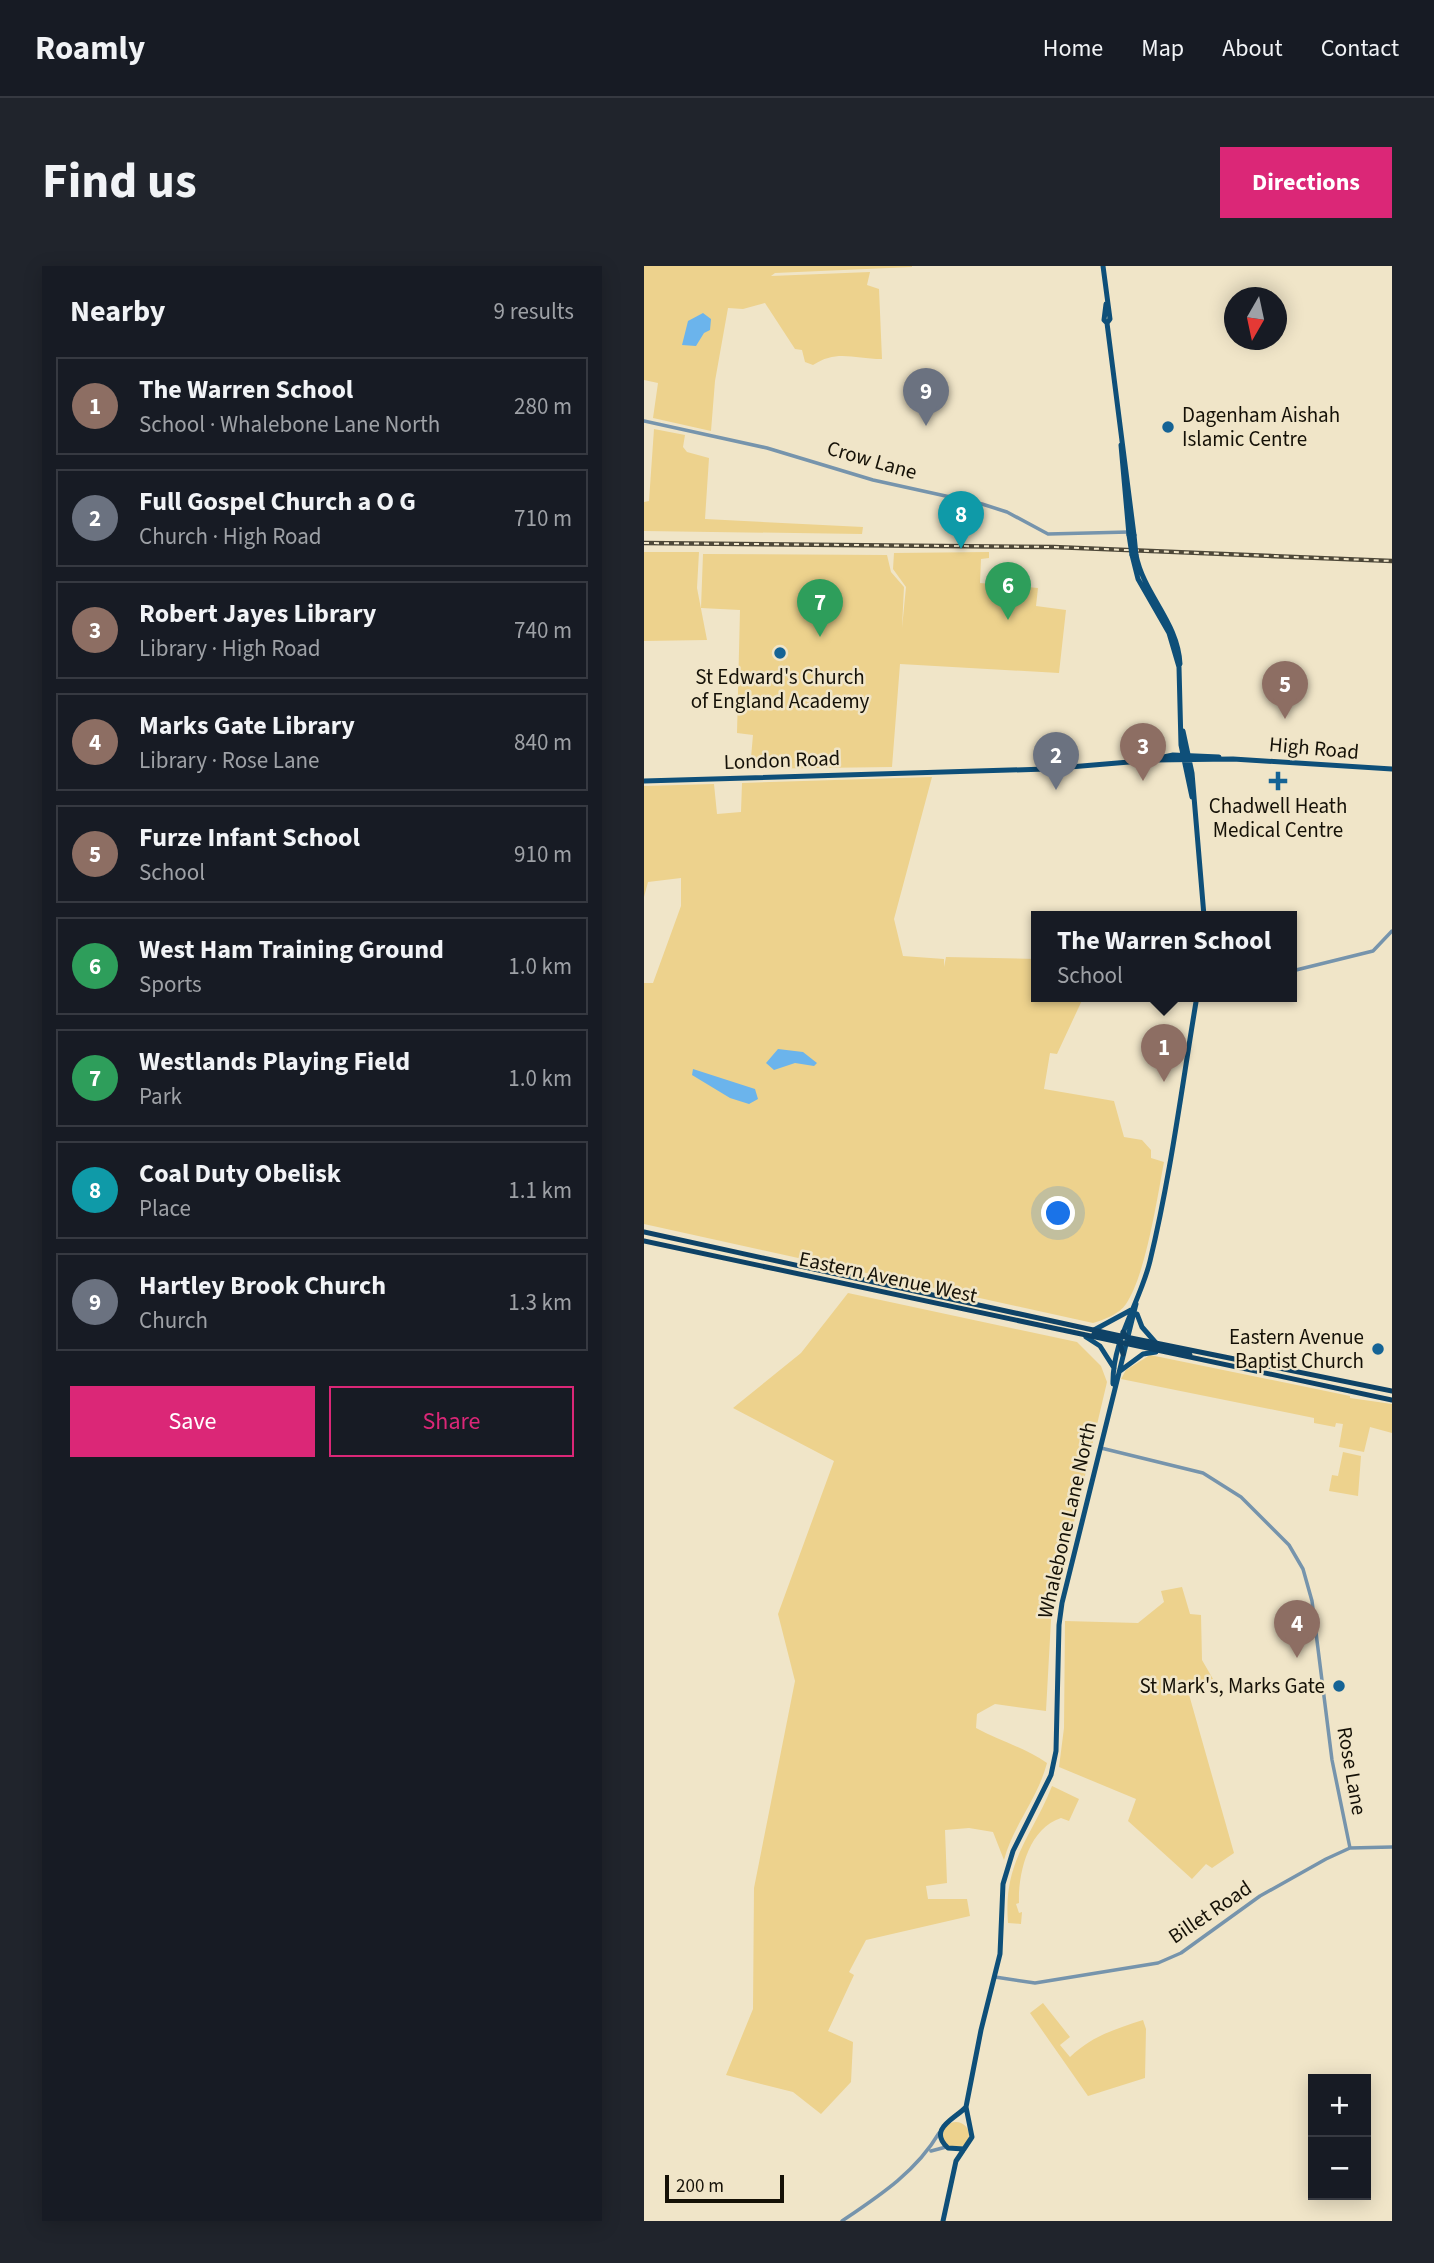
<!DOCTYPE html>
<html lang="en">
<head>
<meta charset="utf-8">
<style>
	body { margin:0; font-family:"Source Sans 3",sans-serif; background:#20242c; color:#f1f3f6 }
	.controls { position:absolute; right:21px; bottom:21px; display:grid; overflow:hidden; border-radius:0px; box-shadow:0 4px 18px #0003 }
	.controls button { width:63px; height:63px; display:grid; place-items:center; padding:0; border:0; border-bottom:2px solid #363941; background:#171b24; color:#f1f3f6; font:35px sans-serif }
	.compass { position:absolute; left:580px; top:21px; width:63px; height:63px; border-radius:50%; background:#171b24; box-shadow:0 4px 18px #0003; rotate:189deg }
	.scale { position:absolute; left:21px; bottom:18px; width:119px; box-sizing:border-box; padding-left:7px; border:4px solid #151107; border-top:0; font-size:19px; line-height:24px; white-space:nowrap; color:#151107; -webkit-text-stroke:5px #f0e5c8; paint-order:stroke }
	.you { position:absolute; left:415px; top:948px; width:24px; height:24px; margin:-18px; border:5px solid #fff; border-radius:50%; background:#1a73e8; box-shadow:0 0 0 10px #1a73e833 }
	.badge { display:grid; place-items:center; width:46px; height:46px; border-radius:50%; background:#db2777; color:#fff; font-size:23px; font-weight:700 }
	.pin { position:absolute; translate:-50% -58px; filter:drop-shadow(0 2px 4px #0008) }
	.pin::after { content:''; position:absolute; top:37px; width:24px; height:21px; background:inherit; clip-path:polygon(0 0,100% 0,50% 100%) }
	.popup { position:absolute; left:387px; top:645px; width:266px; height:91px; box-sizing:border-box; display:grid; place-content:center; border-radius:0px; background:#171b24; filter:drop-shadow(0 2px 5px #0005); font-size:23px; white-space:nowrap; color:#9ea1a6 }
	.popup b { font-size:26px; color:#f1f3f6 }
	.popup::after { content:''; position:absolute; left:50%; top:100%; margin-left:-14px; border:14px solid transparent; border-top-color:#171b24 }
	.list { margin:0; padding:0; list-style:none }
	h2 { display:flex; justify-content:space-between; align-items:center; height:91px; margin:0; padding:0 28px; font-size:30px }
	h2 small { font-size:23px; font-weight:400; color:#9ea1a6 }
	.list li { display:grid; grid-template-columns:46px 1fr auto; gap:21px; align-items:center; box-sizing:border-box; height:98px; margin:0 14px 14px; padding:0 14px; border:2px solid #363941; border-radius:0px }
	.list b { display:block; font-size:26px; white-space:nowrap }
	.list p { margin:0; font-size:23px; white-space:nowrap; color:#9ea1a6 }
	.list em { font-size:23px; font-style:normal; color:#9ea1a6 }
	.actions { display:flex; gap:14px; padding:21px 28px }
	.actions a { flex:1; padding:16px 0; border:2px solid #db2777; border-radius:0px; text-align:center; font-size:24px; color:#db2777 }
	.actions .main { background:#db2777; color:#fff }
	.map { position:relative; flex:none; width:748px; height:1955px; overflow:hidden; border-radius:0px }
	header { display:flex; align-items:center; gap:42px; box-sizing:border-box; height:98px; padding:0 35px; background:#171b24; border-bottom:2px solid #363941 }
	header strong { font-size:33px }
	nav { display:flex; gap:38px; margin-inline-start:auto; font-size:24px }
	.intro { display:flex; align-items:center; justify-content:space-between; box-sizing:border-box; height:168px; padding:0 42px }
	h1 { margin:0; font-size:49px }
	.button { padding:18px 32px; border-radius:0px; background:#db2777; color:#fff; font-size:24px; font-weight:700 }
	main { display:flex; gap:42px; padding:0 42px }
	aside { flex:1; background:#171b24; border-radius:0px; box-shadow:0 4px 18px #0003 }
	.map>svg:first-child { display:block }
</style>
</head>
<body>
<header>
<strong>Roamly</strong>
<nav><a>Home</a><a>Map</a><a>About</a><a>Contact</a></nav>
</header>
<div class="intro"><h1>Find us</h1><a class="button">Directions</a></div>
<main>
<aside>
<h2>Nearby<small>9 results</small></h2>
<ul class="list">
<li><span class="badge" style="background:#8d6e63">1</span><div><b>The Warren School</b><p>School · Whalebone Lane North</p></div><em>280 m</em></li>
<li><span class="badge" style="background:#6b7280">2</span><div><b>Full Gospel Church a O G</b><p>Church · High Road</p></div><em>710 m</em></li>
<li><span class="badge" style="background:#8d6e63">3</span><div><b>Robert Jayes Library</b><p>Library · High Road</p></div><em>740 m</em></li>
<li><span class="badge" style="background:#8d6e63">4</span><div><b>Marks Gate Library</b><p>Library · Rose Lane</p></div><em>840 m</em></li>
<li><span class="badge" style="background:#8d6e63">5</span><div><b>Furze Infant School</b><p>School</p></div><em>910 m</em></li>
<li><span class="badge" style="background:#2e9e5b">6</span><div><b>West Ham Training Ground</b><p>Sports</p></div><em>1.0 km</em></li>
<li><span class="badge" style="background:#2e9e5b">7</span><div><b>Westlands Playing Field</b><p>Park</p></div><em>1.0 km</em></li>
<li><span class="badge" style="background:#0f9aa8">8</span><div><b>Coal Duty Obelisk</b><p>Place</p></div><em>1.1 km</em></li>
<li><span class="badge" style="background:#6b7280">9</span><div><b>Hartley Brook Church</b><p>Church</p></div><em>1.3 km</em></li>
</ul>
<div class="actions"><a class="main">Save</a><a>Share</a></div>
</aside>
<div class="map">
<svg width="748" height="1955" viewBox="0 0 748 1955">
	<rect width="100%" height="100%" fill="#f0e5c8"/>
	<path fill="#edd28d" d="M0,0H268V1L131,7L127,10L226,6L223,19L235,23L238,93C210,93 193,83 169,99L161,96L158,84L151,83L121,37L99,43L84,42L71,115L67,165L9,152L14,117L0,114Z
		M10,163L41,169L39,181L43,186L65,192L61,253L219,261L218,268L0,265V236L5,235Z
		M0,286H55L53,322L63,374L0,375Z
		M345,286V292L337,293L336,317L394,322L392,340L422,344L415,407L256,398L248,501L106,503L109,469L93,467L96,344L57,342L59,288L243,289L247,306L260,321L258,362L262,321L249,303L250,287Z
		M288,511L250,653L259,690L300,693V701L302,691L392,693V730H440L413,788L406,787L400,823L470,835L480,871L498,874L507,884V892L520,896C513,933 502,1008 482,1038C476,1048 459,1054 449,1057L0,958V717H9L37,640V612L4,616L0,631V520L70,518L73,548L97,546L98,517Z
		M204,1027L433,1076L457,1100L463,1116L407,1354L402,1445L351,1438L333,1448L332,1462C355,1475 380,1481 403,1497C394,1532 369,1560 360,1594L349,1566L325,1562L301,1564L303,1617L282,1620L284,1633H323L326,1650L222,1674L205,1706L210,1709L184,1765L209,1776L207,1816L177,1848L149,1826L82,1809L109,1743L110,1622L151,1415L134,1348L190,1195L89,1142L157,1087Z
		M506,1089L706,1130V1132L748,1138V1167L726,1161L720,1186L695,1181L699,1158L692,1157L691,1161L670,1157V1152L477,1113L482,1104Z
		M699,1186L717,1190L714,1230L685,1225L688,1209L694,1210Z
		M538,1321L546,1348L557,1349L558,1394L569,1413L542,1418L590,1587L568,1602L562,1598L548,1613L484,1555L492,1533L415,1501L420,1462L421,1355L494,1357L520,1336L517,1325Z
		M408,1520L435,1533L425,1555L417,1552C385,1562 374,1606 375,1637L372,1638L375,1647L378,1646L377,1658L364,1657C359,1595 387,1573 408,1520Z
		M399,1737L426,1771L416,1779L426,1791C448,1770 471,1763 499,1754L502,1763L501,1812L444,1830L386,1747Z
		M299 1869a13 13 0 1 1 26 0a13 13 0 1 1-26 0Z"/>
	<path fill="#6bb4ec" d="M59,47L67,53L66,64L60,67L52,80L38,79L44,55Z
		M134,783L159,786L173,797L170,800L151,797L130,804L122,797Z
		M49,803L111,823L114,833L105,838L86,832L48,809Z"/>
	<g fill="none" stroke-linecap="round" stroke-linejoin="round">
		<path stroke="#7694ac" stroke-width="3.5" d="M0,155L123,182L229,214L338,238L363,246L404,268L485,266
			M648,705L729,685L748,665
			M457,1182L559,1207L597,1231L645,1279L659,1303L668,1335L688,1494L706,1582
			M351,1711L391,1717L514,1697L537,1687L616,1630L682,1593L706,1582L748,1581
			M287,1885L302,1881
			M198,1955C235,1930 272,1906 295,1867"/>
		<path stroke="#0e4f79" stroke-width="5" d="M459,0L466,53L463,57
			M462,38L460,54L463,57L490,269
			M477,179L485,269
			M488,289L494,313L525,367L535,401L537,479L548,531
			M492,289C500,329 534,356 536,398
			M539,465L548,507L560,650
			M515,492L529,489L575,491
			M0,515L402,503L509,494L589,493L748,503
			M493,1048L498,1061L512,1077
			M450,1064L487,1044
			M442,1071L456,1080L470,1102
			M476,1105L499,1088L512,1086
			M469,1118C468,1074 496,1037 506,995C527,908 538,819 553,730
			M320,1883L304,1882C283,1863 311,1853 322,1841
			M299,1955L312,1895L328,1871L322,1841L337,1764L356,1688L359,1618L369,1585L407,1509L412,1485L415,1359L418,1337L492,1038"/>
		<path stroke="#0e4266" stroke-width="5" d="M0,966L472,1069L748,1125
			M0,975L748,1134
			M479,1066L487,1076L546,1089
			M450,1068L475,1075L479,1088"/>
		<defs>
			<path id="rail" d="M0,277L410,281L748,295"/>
		</defs>
		<use href="#rail" stroke="#4d4738" stroke-width="4.5"/>
		<use href="#rail" stroke="#f0e5c8" stroke-width="2" stroke-dasharray="5" stroke-linecap="butt"/>
		<path stroke="#0e4f79" stroke-width="5" d="M485,269L488,289
			M490,269L492,289"/>
	</g>
	<g fill="#156395" stroke="#f0e5c8" stroke-width="2.5">
		<circle cx="524" cy="161" r="7"/>
		<circle cx="136" cy="387" r="7"/>
		<path d="M630.5 504.5h7v7h7v7h-7v7h-7v-7h-7v-7h7z"/>
		<circle cx="734" cy="1083" r="7"/>
		<circle cx="695" cy="1420" r="7"/>
	</g>
	<g text-anchor="middle" stroke-width="5" stroke-linejoin="round" paint-order="stroke">
		<g font-size="21" fill="#151107" stroke="#f0e5c8">
			<text x="538" y="156" text-anchor="start">Dagenham Aishah<tspan x="538" dy="24">Islamic Centre</tspan></text>
			<text x="136" y="418">St Edward's Church<tspan x="136" dy="24">of England Academy</tspan></text>
			<text x="634" y="547">Chadwell Heath<tspan x="634" dy="24">Medical Centre</tspan></text>
			<text x="720" y="1078" text-anchor="end">Eastern Avenue<tspan x="720" dy="24">Baptist Church</tspan></text>
			<text x="681" y="1427" text-anchor="end">St Mark's, Marks Gate</text>
		</g>
		<g font-size="21" fill="#151107" stroke="#f0e5c8">
			<text transform="translate(228 194) rotate(16)" y="7">Crow Lane</text>
			<text transform="translate(670 482) rotate(5)" y="7">High Road</text>
			<text transform="translate(138 494) rotate(-2)" y="7">London Road</text>
			<text transform="translate(244 1011) rotate(12)" y="7">Eastern Avenue West</text>
			<text transform="translate(423 1254) rotate(-77)" y="7">Whalebone Lane North</text>
			<text transform="translate(708 1505) rotate(80)" y="7">Rose Lane</text>
			<text transform="translate(566 1646) rotate(-34)" y="7">Billet Road</text>
		</g>
	</g>
</svg>
<div class="controls">
<button>+</button>
<button>−</button>
</div>
<svg class="compass" viewBox="-18 -18 36 36"><path d="M0-13l5 13h-10z" fill="#e53935"/><path d="M0 13l5-13h-10z" fill="#9ea1a6"/></svg>
<div class="scale">200 m</div>
<div class="you"></div>
<div class="pin badge" style="left:520px;top:816px;background:#8d6e63">1</div>
<div class="popup"><b>The Warren School</b>School</div>
<div class="pin badge" style="left:412px;top:524px;background:#6b7280">2</div>
<div class="pin badge" style="left:499px;top:515px;background:#8d6e63">3</div>
<div class="pin badge" style="left:653px;top:1392px;background:#8d6e63">4</div>
<div class="pin badge" style="left:641px;top:453px;background:#8d6e63">5</div>
<div class="pin badge" style="left:364px;top:354px;background:#2e9e5b">6</div>
<div class="pin badge" style="left:176px;top:371px;background:#2e9e5b">7</div>
<div class="pin badge" style="left:317px;top:283px;background:#0f9aa8">8</div>
<div class="pin badge" style="left:282px;top:160px;background:#6b7280">9</div>
</div>
</main>
</body>
</html>
